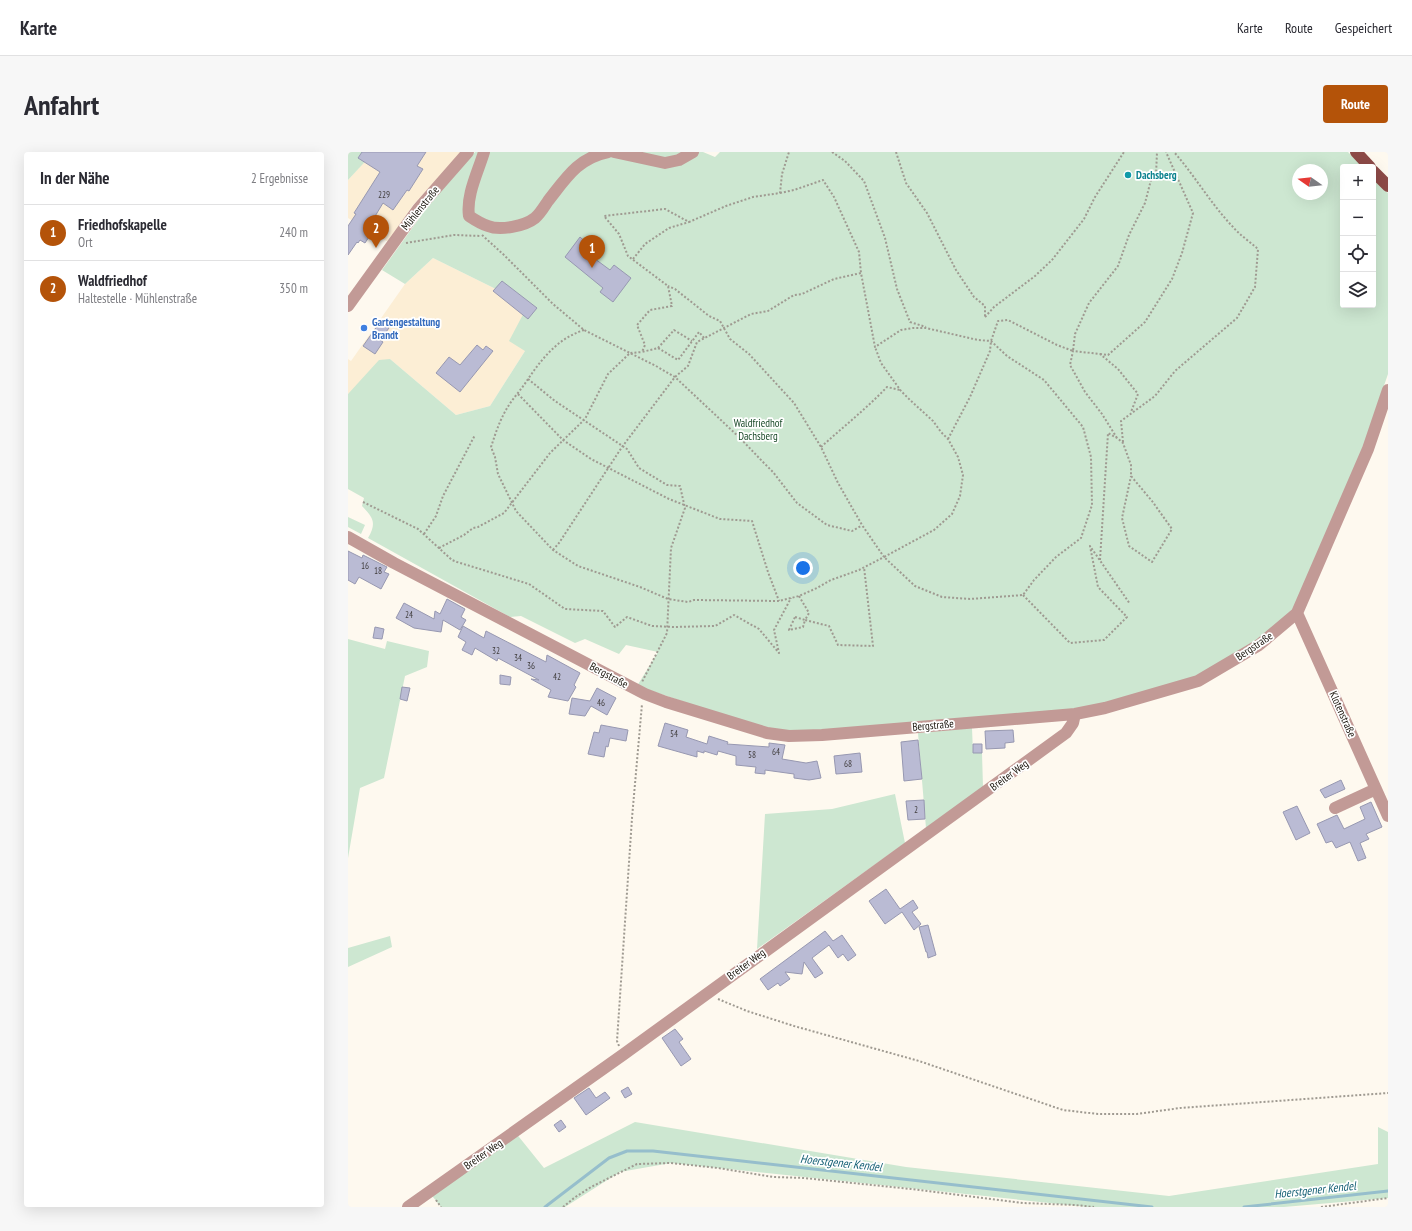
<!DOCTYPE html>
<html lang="de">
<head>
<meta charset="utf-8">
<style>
	body { margin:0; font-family:"PT Sans Narrow",sans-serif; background:#f7f7f7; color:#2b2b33 }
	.controls { position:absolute; right:12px; top:12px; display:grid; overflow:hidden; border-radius:4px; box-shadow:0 4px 16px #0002 }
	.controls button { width:36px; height:36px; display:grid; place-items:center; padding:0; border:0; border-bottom:1px solid #e1e1e2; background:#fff; color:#2b2b33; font:20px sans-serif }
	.compass { position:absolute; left:944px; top:12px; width:36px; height:36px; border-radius:50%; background:#fff; box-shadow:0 4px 16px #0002; rotate:284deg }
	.you { position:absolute; left:455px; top:416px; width:14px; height:14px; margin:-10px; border:3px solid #fff; border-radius:50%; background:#1a73e8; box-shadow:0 0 0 6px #1a73e833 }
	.badge { display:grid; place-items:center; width:26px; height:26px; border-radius:50%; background:#b45309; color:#fff; font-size:13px; font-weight:700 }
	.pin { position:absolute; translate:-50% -33px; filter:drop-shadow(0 1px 2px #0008) }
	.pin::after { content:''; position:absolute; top:21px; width:14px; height:12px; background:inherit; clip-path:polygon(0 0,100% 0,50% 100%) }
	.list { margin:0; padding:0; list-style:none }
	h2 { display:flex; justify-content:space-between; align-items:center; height:52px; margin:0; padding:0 16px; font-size:17px }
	h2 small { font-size:13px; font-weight:400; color:#7c7c81 }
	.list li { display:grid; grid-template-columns:26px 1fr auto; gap:12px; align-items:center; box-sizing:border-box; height:56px; padding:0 16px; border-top:1px solid #e1e1e2 }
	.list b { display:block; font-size:15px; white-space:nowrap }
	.list p { margin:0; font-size:13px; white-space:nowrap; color:#7c7c81 }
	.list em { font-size:13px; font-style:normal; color:#7c7c81 }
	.icon { flex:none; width:22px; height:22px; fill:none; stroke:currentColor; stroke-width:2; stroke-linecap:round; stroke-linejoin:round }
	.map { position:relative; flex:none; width:1040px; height:1055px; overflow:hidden; border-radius:4px }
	header { display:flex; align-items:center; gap:24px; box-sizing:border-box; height:56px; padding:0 20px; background:#fff; border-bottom:1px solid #e1e1e2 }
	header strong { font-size:19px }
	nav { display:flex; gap:22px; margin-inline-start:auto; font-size:14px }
	.intro { display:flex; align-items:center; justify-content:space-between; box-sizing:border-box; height:96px; padding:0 24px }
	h1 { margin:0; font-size:28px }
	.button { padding:10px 18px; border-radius:4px; background:#b45309; color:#fff; font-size:14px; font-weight:700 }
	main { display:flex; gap:24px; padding:0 24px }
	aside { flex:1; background:#fff; border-radius:4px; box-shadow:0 4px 16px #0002 }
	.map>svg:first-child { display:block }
</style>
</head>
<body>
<header>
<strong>Karte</strong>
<nav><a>Karte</a><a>Route</a><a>Gespeichert</a></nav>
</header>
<div class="intro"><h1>Anfahrt</h1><a class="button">Route</a></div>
<main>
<aside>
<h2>In der Nähe<small>2 Ergebnisse</small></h2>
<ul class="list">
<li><span class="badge">1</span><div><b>Friedhofskapelle</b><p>Ort</p></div><em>240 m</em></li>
<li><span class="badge">2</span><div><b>Waldfriedhof</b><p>Haltestelle · Mühlenstraße</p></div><em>350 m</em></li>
</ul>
</aside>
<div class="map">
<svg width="1040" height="1055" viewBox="0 0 1040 1055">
	<rect width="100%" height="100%" fill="#fef9ef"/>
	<path fill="#fceed5" d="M25,0H114L65,53L40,90L0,66V28Z
		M85,106L180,153L177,199L142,254L108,263L42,207L0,242V207L3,209L57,132Z"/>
	<path fill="#cde7d1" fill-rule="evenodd" d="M0,0H26L0,28Z
		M127,0H355L367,5L372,0H1000L1015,15H995V153H1025V26L1040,41V222L1014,298L951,456L897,498L845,527L728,558L474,580L420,578L289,534L310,500L278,493L271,502L237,487L227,491L173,464L162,465L20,386C29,370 25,366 14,354L16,346L0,337V242L31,208L42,207L108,263L142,254L177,199L161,189L180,153L85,106L57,132L34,118L80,54ZM950,18H974V42H950Z
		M0,365L17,373L13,382L0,375Z
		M0,487L37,497L39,489L81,499L79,515L57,524L36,626L12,636L0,706Z
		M624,576L625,601H634L635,635L578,676L570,581Z
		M547,642L557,691L409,797L417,662L484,657Z
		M42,784L44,795L0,815V796Z
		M287,970L558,1015L821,1044L1030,1012V975L1040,980V1046L936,1055H740L323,1011L272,1020L217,1055H93L81,1040L167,980L196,1016Z"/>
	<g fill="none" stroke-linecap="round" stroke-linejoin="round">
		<path stroke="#96becc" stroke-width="3" d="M197,1055L261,1006L279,999H305L804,1055
			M896,1055L1040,1039"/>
	</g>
	<path fill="#babbd4" stroke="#9798b1" d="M14,0H78L69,14L75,17L61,39L59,38L45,58L35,51L23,71L28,74L17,91L12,88L10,91L9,90L0,103V74L8,62L6,61L32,20L10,6Z
		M232,85L240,92L235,98L262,118L266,113L283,126L265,150L252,140L255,136L217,105Z
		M154,129L189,156L180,167L145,139Z
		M32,170L41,176L32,188L35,190L27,202L15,194Z
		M129,193L135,198L138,194L145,199L112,240L88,221L101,205L112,213Z
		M0,399L14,406L15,403L39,415L36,420L41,422L33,437L11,425L7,432L0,428Z
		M99,447L117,457L113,465L118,468L112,478L95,468L93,480L66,476L48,466L56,451L86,467L87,459L92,462Z
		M115,474L136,486L138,479L198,510L199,503L232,521L226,533L228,535L220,549L200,545L203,538L183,527L191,528L150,506L149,509L127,496L124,503L114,498L118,490L110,485Z
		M27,475L36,477L34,487L25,486Z
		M152,523L163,525L162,533L152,532Z
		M54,535L62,536L59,549L52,547Z
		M249,536L268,546L259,563L243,554L237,564L221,562L224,546L242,549Z
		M317,571L340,578L338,585L359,592L361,584L380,590L379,592L421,595V591L437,593L434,607L458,611L469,609L473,626L461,628L446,626V622L417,618V622L407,621L408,615L388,613V604L370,599L369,603L356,599V601L349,599V605L310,594Z
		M253,573L280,578L278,589L262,586L260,595L258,594L256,605L240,602L246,580L251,581Z
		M665,578L666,590L657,591V596L638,597L637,579Z
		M570,588L574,627L556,629L553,590Z
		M625,592H634V601H625Z
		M512,601L514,620L488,622L486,604Z
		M993,628L997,637L977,646L972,638Z
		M576,648L577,667L560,668L558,649Z
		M1023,650L1034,675L1018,682L1021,687L1012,691L1018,706L1010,709L1002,690L988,696L984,689L978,691L969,672L989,663L996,677L1017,667L1012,655Z
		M949,654L962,681L948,688L935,660Z
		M538,737L552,757L565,748L570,756L564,760L573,772L566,778L554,760L537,772L521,749Z
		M580,773L588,803L580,806L579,800H578L571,775Z
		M477,779L485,789L494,783L508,803L500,809L495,802L490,806L481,793L464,806L475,821L467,826L456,810L454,822L437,820L442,827L432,834L430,831L420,838L412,827Z
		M327,877L335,887L331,890L343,907L333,914L314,886Z
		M280,935L284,942L277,946L273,939Z
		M241,936L248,946L257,940L262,946L238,963L226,946Z
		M213,968L218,975L211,980L206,973Z"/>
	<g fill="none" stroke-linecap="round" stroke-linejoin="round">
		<path stroke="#9f9a91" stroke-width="2" stroke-dasharray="2 2" stroke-linecap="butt" d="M484,0L497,9L516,29L537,86L549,137L562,170L578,175
			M548,0L558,31L579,61L608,118L626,145L637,154V165
			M432,41L446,38L475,28L486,45L511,100L513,121
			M134,83L156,103L205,152L236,178L308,214L327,225L392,286L414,309L425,320L449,351L479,373L504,379L513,374
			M58,91L106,83L133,84
			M285,107L297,92L321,76L341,70
			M637,165L646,155L687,124L704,108L736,67L747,45L776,0
			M236,178C208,187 192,209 176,233C170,241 163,249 158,258C151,270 147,283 143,295L147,305L150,322L168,359L205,398L230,414L292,435L320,447L340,450L346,448L431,449L451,444L469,436L483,428L511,418L536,405L514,373L490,331L473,295L446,251L401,202L382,187L372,169L361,164L327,137L320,134
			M356,186L351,180L330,208L310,196L294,200L297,193L289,173L302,158L324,154L320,134L280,104L271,82L256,64L317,57L341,70L378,54L405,45L432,41L434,22L441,0H442
			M310,196L326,178L344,189
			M752,202L760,203L797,170L824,127L834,101L845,61L818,0
			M180,227L207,249L279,297L291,316L319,333L332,334L337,356L323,396L319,481L294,530
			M170,242L215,288L243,307L321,347L372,367L404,369L420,420L431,449
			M769,286L754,262L737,240L722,213L725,199L752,202L770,217L790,242L783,260
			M600,287L622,245L642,199L643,189L650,169L660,168L709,193L725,199L727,182L741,151L770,114L781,83L797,51L803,28L808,23L809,0
			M775,290L773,269L807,244L827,219L889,166L907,135L910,97C902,90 892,83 885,75C863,52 847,24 826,0
			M473,295C495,275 518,257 539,235L552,238
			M15,350L70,377L104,408L109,410L181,432L217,457L255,459L267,475L279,465L304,474L326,475L367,474L386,463L411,477L431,501L426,478L443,446
			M76,382L88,364L95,344L127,283
			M91,396L116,383L125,376L130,375L156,361L202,301L237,267L260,222L282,201L294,200
			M205,398L211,391L274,295L327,225L340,214L349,190L403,162L420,159L446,143L454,142L486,127L513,121L527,195L553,178L565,176H578L630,188L643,189L659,204L696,228L735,275L743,305L744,353L733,386L708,405L686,428L675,443L622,447L594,445L567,434L536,405L586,378L604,362L612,344L615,323L610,305L600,287L593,280L585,269L562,248L553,239L533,211L527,195
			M752,408L760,281L769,286L775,291L783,313V324L804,349L824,377L804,410L781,394L774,366L783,324
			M675,443L722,491L756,488L779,465L750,435L742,394L782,452
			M451,444L461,461L457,468L481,474L490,493L525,494L516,415
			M447,465L457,468L455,475L441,478Z
			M370,847L399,859L446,874L571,909L715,958L750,962H789L832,956L1040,941
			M271,894L269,889L284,666L294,552
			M88,1048L93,1055
			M215,1055L226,1046L243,1035L289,1012L323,1011L370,1016L425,1025L456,1026L563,1037L675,1051L727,1053L746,1055
			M973,1055L1040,1046"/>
		<path stroke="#c29a96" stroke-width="12" d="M136,0C130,20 118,43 121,64C127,68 133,72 140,74C152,79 177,74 187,66C192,62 196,55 200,49C218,26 230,6 260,0
			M266,0L317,11L331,8L345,0
			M0,154L70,57L120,0
			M0,385L46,411L297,542L318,550L419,581L441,584L474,583L727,562L757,556L850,529L911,493L949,461L1020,297L1040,238
			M949,461L1040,664
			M987,656L1028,637
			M60,1055L276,902L718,581L725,571L727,562"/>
		<path stroke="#8d4a47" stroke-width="12" d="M1008,0L1022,15
			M1025,19L1040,34"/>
	</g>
	<circle fill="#0f9aa8" stroke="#fff" stroke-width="1.5" cx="780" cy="23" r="4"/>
	<circle fill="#3f7fe0" stroke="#fff" stroke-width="1.5" cx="16" cy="176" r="4"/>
	<g text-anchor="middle" stroke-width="3.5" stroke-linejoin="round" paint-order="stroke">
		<g font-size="9" fill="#403d3d">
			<text x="36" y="46">229</text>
			<text x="17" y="417">16</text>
			<text x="30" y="422">18</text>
			<text x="61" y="466">24</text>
			<text x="148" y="502">32</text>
			<text x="170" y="509">34</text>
			<text x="183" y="517">36</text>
			<text x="209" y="528">42</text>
			<text x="253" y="554">46</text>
			<text x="326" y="585">54</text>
			<text x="428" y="603">64</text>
			<text x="404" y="606">58</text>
			<text x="500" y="615">68</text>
			<text x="568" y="661">2</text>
		</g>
		<g font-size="11" font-weight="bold" fill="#0d838f" stroke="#fff" text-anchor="start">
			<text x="788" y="27">Dachsberg</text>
		</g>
		<g font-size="11" fill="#18130b" stroke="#fff">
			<text transform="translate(72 56) rotate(-51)" y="4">Mühlenstraße</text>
			<text transform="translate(906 494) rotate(-34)" y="4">Bergstraße</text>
			<text transform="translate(261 523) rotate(28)" y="4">Bergstraße</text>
			<text transform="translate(995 562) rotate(66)" y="4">Klotenstraße</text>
			<text transform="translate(585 573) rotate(-5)" y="4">Bergstraße</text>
			<text transform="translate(661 623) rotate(-36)" y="4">Breiter Weg</text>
			<text transform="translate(398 812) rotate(-36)" y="4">Breiter Weg</text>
			<text transform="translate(135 1002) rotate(-35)" y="4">Breiter Weg</text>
		</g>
		<g font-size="11" font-weight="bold" fill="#366cbe" stroke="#fff" text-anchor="start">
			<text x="24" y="174">Gartengestaltung<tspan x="24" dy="13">Brandt</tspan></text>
		</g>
		<g font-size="11" fill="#194928" stroke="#fff">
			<text x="410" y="275">Waldfriedhof<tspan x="410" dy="13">Dachsberg</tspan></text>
		</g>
		<g font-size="12" font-style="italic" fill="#156075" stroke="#fff">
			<text transform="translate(493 1011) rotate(6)" y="4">Hoerstgener Kendel</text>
			<text transform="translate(967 1038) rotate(-6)" y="4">Hoerstgener Kendel</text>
		</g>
	</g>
</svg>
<div class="controls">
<button>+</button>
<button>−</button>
<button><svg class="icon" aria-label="locate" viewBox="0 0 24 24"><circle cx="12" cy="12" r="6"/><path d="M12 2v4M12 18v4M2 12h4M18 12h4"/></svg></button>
<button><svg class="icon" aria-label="layers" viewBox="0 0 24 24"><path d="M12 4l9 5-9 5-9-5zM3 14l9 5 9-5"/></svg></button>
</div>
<svg class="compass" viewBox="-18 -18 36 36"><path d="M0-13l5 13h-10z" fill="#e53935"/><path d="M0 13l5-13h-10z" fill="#7c7c81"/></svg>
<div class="you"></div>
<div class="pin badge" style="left:244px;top:116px">1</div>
<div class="pin badge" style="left:28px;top:96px">2</div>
</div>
</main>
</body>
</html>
